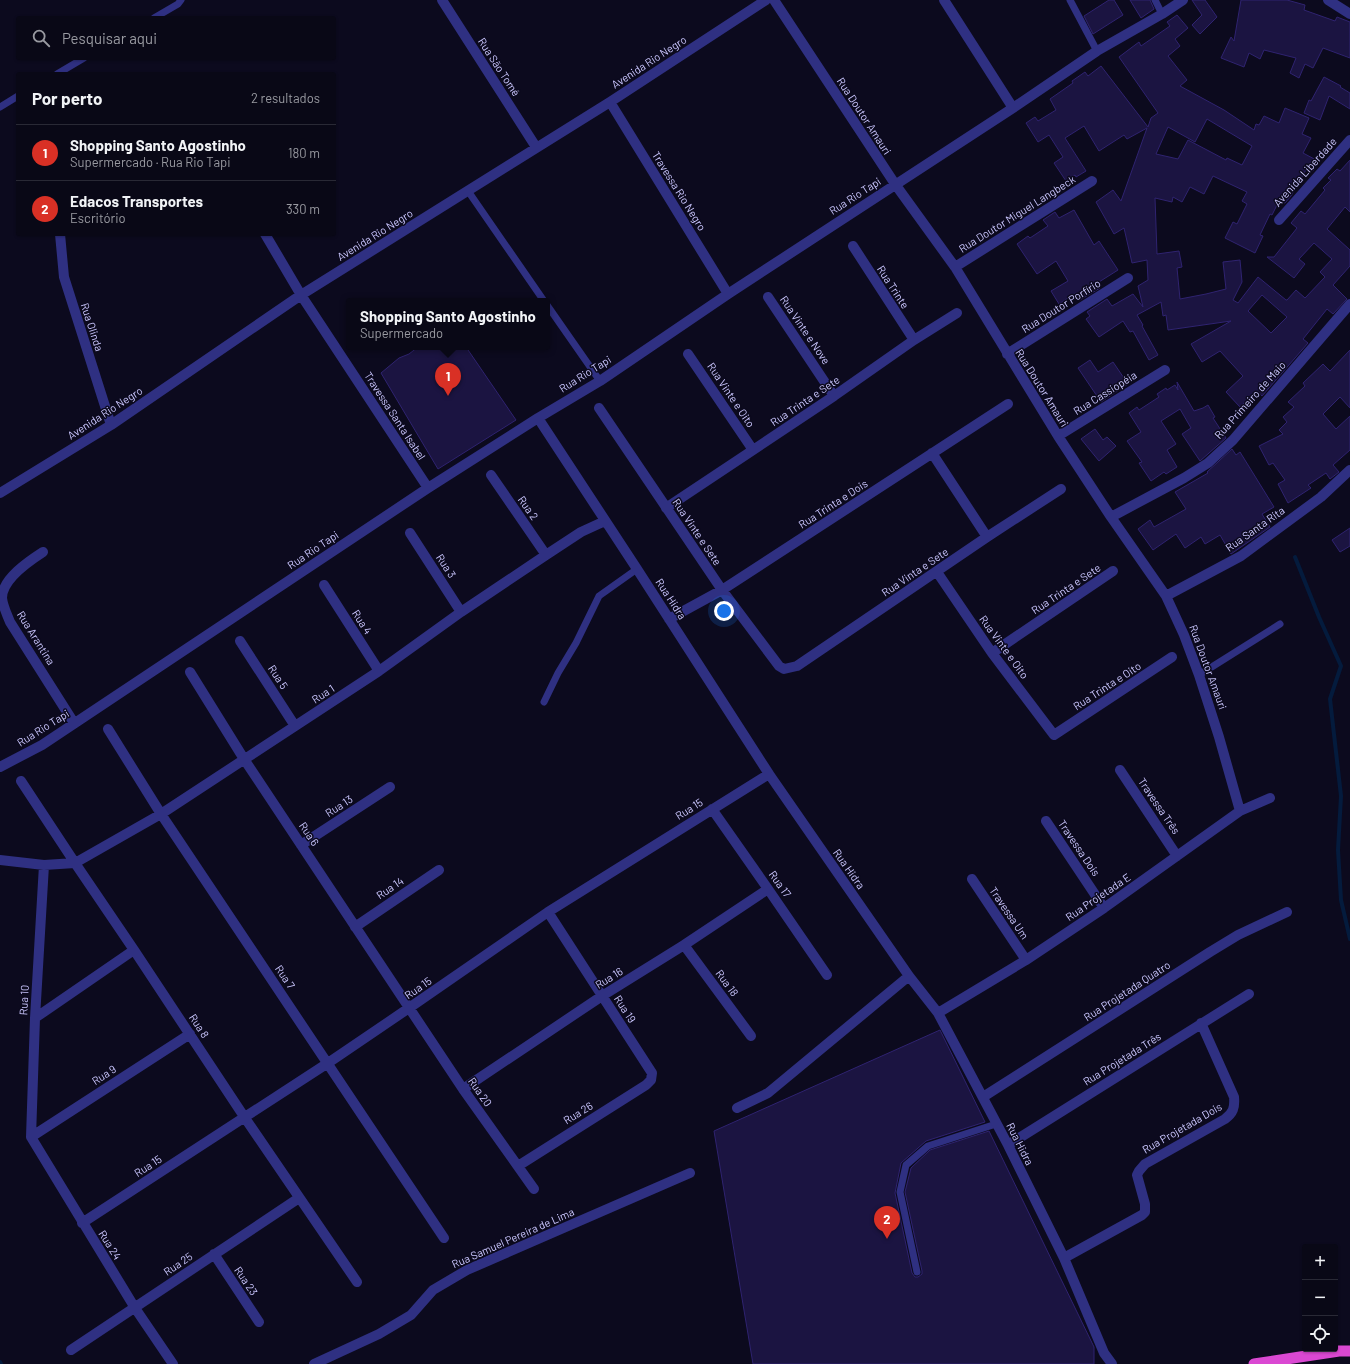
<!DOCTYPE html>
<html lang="pt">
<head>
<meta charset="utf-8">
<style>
	body { margin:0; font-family:Barlow,sans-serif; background:#12111f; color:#f1f3f6 }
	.controls { position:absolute; right:12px; bottom:12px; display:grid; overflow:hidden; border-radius:4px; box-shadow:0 1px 3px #0004 }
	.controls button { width:36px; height:36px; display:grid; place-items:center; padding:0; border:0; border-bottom:1px solid #292935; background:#090816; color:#f1f3f6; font:20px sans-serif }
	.you { position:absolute; left:724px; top:611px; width:14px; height:14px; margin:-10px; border:3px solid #fff; border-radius:50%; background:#1a73e8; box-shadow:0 0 0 6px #1a73e833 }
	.badge { display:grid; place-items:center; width:26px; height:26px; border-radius:50%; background:#d93025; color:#fff; font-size:13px; font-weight:700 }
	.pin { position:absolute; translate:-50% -33px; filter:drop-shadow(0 1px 2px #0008) }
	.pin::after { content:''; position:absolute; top:21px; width:14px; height:12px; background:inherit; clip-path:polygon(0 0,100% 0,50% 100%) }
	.popup { position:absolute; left:346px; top:298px; width:204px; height:52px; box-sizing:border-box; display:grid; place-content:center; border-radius:4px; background:#090816; filter:drop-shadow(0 1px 3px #0005); font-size:13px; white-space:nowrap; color:#999aa1 }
	.popup b { font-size:15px; color:#f1f3f6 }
	.popup::after { content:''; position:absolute; left:50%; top:100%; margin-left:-8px; border:8px solid transparent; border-top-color:#090816 }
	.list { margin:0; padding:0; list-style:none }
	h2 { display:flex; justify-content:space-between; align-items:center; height:52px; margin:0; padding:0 16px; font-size:17px }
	h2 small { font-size:13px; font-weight:400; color:#999aa1 }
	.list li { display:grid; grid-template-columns:26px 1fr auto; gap:12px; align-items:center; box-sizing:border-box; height:56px; padding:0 16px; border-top:1px solid #292935 }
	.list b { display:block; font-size:15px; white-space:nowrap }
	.list p { margin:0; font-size:13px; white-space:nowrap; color:#999aa1 }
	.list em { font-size:13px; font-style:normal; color:#999aa1 }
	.icon { flex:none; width:22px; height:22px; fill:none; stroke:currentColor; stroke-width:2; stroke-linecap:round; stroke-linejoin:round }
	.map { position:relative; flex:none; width:1350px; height:1364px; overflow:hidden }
	.search { position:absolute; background:#090816; box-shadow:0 1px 3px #0004; left:16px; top:16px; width:320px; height:44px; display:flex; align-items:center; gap:10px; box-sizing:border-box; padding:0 14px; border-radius:4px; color:#999aa1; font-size:15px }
	.panel { position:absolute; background:#090816; box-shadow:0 1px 3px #0004; left:16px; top:72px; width:320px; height:164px; border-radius:4px }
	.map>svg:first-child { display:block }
</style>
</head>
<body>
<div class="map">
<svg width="1350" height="1364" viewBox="0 0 1350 1364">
	<rect width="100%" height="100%" fill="#0c0a1e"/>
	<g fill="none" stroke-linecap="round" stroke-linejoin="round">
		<path stroke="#041b3d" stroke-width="4" d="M1295,557L1319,617L1341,666L1330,699L1341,796L1338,850L1341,900L1350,939
			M0,1362L1,1364"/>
	</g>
	<path fill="#1b1441" stroke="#2f2370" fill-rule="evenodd" d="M1109,0H1114L1123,15L1093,34L1084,16Z
		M1130,0H1150L1154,9L1141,18Z
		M1192,0H1205L1217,17L1200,34L1192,25L1202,15Z
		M1241,0H1287L1305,5L1304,10L1335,21L1337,17L1350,22V58L1323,48L1313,68L1305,64L1299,78L1290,73L1296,58L1264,50L1260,59L1249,53L1244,67L1221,58L1231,37L1234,41Z
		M1177,15L1188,28L1175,39L1180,46L1168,56L1187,80L1180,86L1224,110L1254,130L1256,124L1259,125L1264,116L1279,123L1285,108L1309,118L1302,134L1311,138L1303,153L1318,161L1313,171L1307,168L1291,196L1285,203L1279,201L1272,215L1270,214L1260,235L1263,236L1255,253L1225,238L1233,222L1237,224L1247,204L1242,201L1247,192L1213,176L1204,194L1190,187L1182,202L1173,197L1172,202L1155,198L1157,254L1179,251L1182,267L1177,268L1180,299L1206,294L1226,289L1223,262L1240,260L1242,282L1233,300L1238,303L1258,277L1286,300H1287L1296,290L1305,298L1325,277L1320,272L1332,259L1314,243L1299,259L1305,264L1294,278L1267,257H1274L1297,228L1291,223L1301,211L1305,214L1325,190L1323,188L1331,180L1328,178L1337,169L1340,171L1350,160V212L1345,207L1327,229L1350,250V266L1333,285L1347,299L1333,314L1327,309L1303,339L1308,343L1262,396L1257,391L1240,407L1226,392L1243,376L1220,351L1202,362L1191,344L1231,321L1168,330L1166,315L1163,316L1161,302L1137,315L1143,325L1142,326L1158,355L1149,360L1133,331L1130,332L1123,321L1099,337L1086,319L1090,316L1087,312L1107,299L1112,306L1133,294L1143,307L1138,286L1148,280L1147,260L1132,263L1124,228L1114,234L1096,202L1113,190L1121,201L1147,128L1127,139L1124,135L1099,151L1084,126L1065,138L1086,171L1076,177L1075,175L1066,181L1054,163L1063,157L1049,135L1038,142L1026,123L1035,117L1038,121L1056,110L1050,99L1073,83L1072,81L1085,72L1088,76L1101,66L1148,127L1151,118L1158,113L1119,57L1139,42L1141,46L1170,26L1167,22ZM1207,119L1252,146L1242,165L1227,158L1226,160L1188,140L1178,159L1156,154L1168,127L1195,142ZM1262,295L1287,317L1271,333L1248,311Z
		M1324,77L1341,86L1340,87L1350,93V109L1329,96L1320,120L1304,113L1309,100L1311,101Z
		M1074,210L1094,245L1099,241L1118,270L1099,282L1101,286L1099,287L1100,288L1080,300L1076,293L1059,304L1051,291L1068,281L1056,261L1037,274L1017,244L1028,236L1030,238L1048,226L1043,220L1055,212L1059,218Z
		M418,347H466L516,420L438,469L381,373L399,358L409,354Z
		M1350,350V408L1340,397L1323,414L1336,429L1350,416V450L1333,465L1339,472L1330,479L1326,473L1308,485L1311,488L1288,503L1278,484L1285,480L1273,463L1269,465L1259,446L1283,434L1279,430L1287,422L1283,417L1294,407L1288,402L1305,386L1303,383L1323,364L1330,371Z
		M1090,360L1098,372L1113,362L1128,384L1101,402L1078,368Z
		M1177,382L1194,411L1203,408L1208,405L1215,417L1213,418L1226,438L1200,461L1182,434L1191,428L1180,409L1161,421L1176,444L1167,450L1177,467L1166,474L1164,472L1151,481L1139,463L1142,462L1127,441L1141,432L1129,413L1137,407L1139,410L1159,397L1157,394L1166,388L1167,390L1175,385L1178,390Z
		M1095,429L1103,440L1107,437L1116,446L1099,461L1081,439Z
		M1232,449L1236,455L1240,452L1274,507L1262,514L1270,527L1231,554L1220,535L1205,544L1201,537L1185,548L1176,534L1153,550L1138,529L1150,520L1154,527L1186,509L1175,492L1208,473L1207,472Z
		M1350,528V546L1340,552L1332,540Z
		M940,1030L985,1122L926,1141L901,1163L895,1193L912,1273L915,1277H918L922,1274V1271L905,1192L911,1168L930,1150L989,1131L1094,1347V1364H753L714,1131Z"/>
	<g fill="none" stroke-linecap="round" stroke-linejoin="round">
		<path stroke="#2f3082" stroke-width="7" d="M1070,0L1097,51
			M1155,0L1162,14
			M154,18L178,4L181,0
			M57,74L84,58
			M0,107L18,96
			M468,191L544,301
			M547,305L600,381
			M1199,675L1280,624
			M544,702L558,673L576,643L599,596L637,569
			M917,1272L900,1192L906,1165L928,1146L996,1124"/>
		<path stroke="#2f3082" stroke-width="10" d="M442,0L536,147
			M774,0L895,184L955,267L1058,436L1111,517L1166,596L1184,635L1199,675L1219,737L1240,811
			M944,0L1013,108
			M1328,0L1350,14
			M610,102L728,294
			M1279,220L1350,140
			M60,234L64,277L111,425
			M265,234L301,295L428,488
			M853,246L914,340
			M955,267L1092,181
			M768,297L834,396
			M688,354L753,450
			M1007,354L1128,278
			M599,408L722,590L779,666L784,669L797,666L987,537L1061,489
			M538,418L637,569L769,774L909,976L938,1013L1008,1145L1064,1258L1104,1353L1112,1364
			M1058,436L1165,370
			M932,453L987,537
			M491,475L546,555
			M0,493L111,425L301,295L610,102L766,0
			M666,508L834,396L914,340L957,313
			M1111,517L1184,478L1208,463L1233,440L1350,304
			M410,533L461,612
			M43,552C29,561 2,579 2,598C3,607 7,614 10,622L74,723
			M937,572L992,653L1054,735L1172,657
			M324,585L379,671
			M1166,596L1241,556L1321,497L1350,470
			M669,619L722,590L1008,404
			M240,641L295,726
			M992,653L1113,571
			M190,672L244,759L463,1089L534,1189
			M108,729L161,814L444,1238
			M0,767L42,745L428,488L538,418L600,381L728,294L1013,108L1097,51L1162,14L1183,0
			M1120,770L1177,856
			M21,781L75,863L134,950L245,1118L357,1282
			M712,809L768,889L827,975
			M1046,821L1104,908
			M301,845L390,787
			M0,860L44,865L75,863L161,814L379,671L461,612L546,555L581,532L605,521
			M972,879L1026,960
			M355,927L439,870
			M684,945L751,1036
			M938,1013L1026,960L1104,908L1240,811L1270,798
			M35,1018L134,950
			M463,1089L602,996L684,945L768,889
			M983,1097L1210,952L1238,935L1287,912
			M737,1108L768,1093L909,976
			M31,1137L35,1018L44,865
			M31,1137L135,1308L173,1364
			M31,1137L190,1034
			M1008,1145L1249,994
			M518,1166L646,1085L651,1080L652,1073L548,912
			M82,1223L328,1063L409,1008L548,912L769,774
			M214,1254L259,1322
			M1064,1258L1142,1215L1145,1212V1204L1137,1175L1139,1171L1145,1164L1225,1119C1233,1113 1235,1108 1234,1097L1201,1023
			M71,1350L299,1198
			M314,1364L379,1334L411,1315L433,1290L467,1270L690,1173"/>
		<path stroke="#da48d2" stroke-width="11" d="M1254,1364L1339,1351H1350"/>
	</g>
	<g text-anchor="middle" stroke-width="3" stroke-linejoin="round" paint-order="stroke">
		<g font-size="11" fill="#cbc7ff" stroke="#0c0a1e">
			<text transform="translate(649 62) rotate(-33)" y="4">Avenida Rio Negro</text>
			<text transform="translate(499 67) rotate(57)" y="4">Rua São Tomé</text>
			<text transform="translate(864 116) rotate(57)" y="4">Rua Doutor Amauri</text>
			<text transform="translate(1305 172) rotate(-48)" y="4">Avenida Liberdade</text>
			<text transform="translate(679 191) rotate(58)" y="4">Travessa Rio Negro</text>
			<text transform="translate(855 196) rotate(-33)" y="4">Rua Rio Tapi</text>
			<text transform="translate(1017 214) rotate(-32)" y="4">Rua Doutor Miguel Langbeck</text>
			<text transform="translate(375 235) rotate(-32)" y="4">Avenida Rio Negro</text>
			<text transform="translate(893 287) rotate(57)" y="4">Rua Trinte</text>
			<text transform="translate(1061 306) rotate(-32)" y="4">Rua Doutor Porfírio</text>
			<text transform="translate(92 327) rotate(72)" y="4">Rua Olinda</text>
			<text transform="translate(805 330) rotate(56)" y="4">Rua Vinte e Nove</text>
			<text transform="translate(585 374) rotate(-32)" y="4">Rua Rio Tapi</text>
			<text transform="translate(1042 388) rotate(58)" y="4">Rua Doutor Amauri</text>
			<text transform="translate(1105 393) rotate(-32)" y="4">Rua Cassiopéia</text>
			<text transform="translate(731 395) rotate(56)" y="4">Rua Vinte e Oito</text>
			<text transform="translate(1250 400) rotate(-48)" y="4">Rua Primeiro de Maio</text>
			<text transform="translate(805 401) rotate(-34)" y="4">Rua Trinta e Sete</text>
			<text transform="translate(105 413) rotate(-33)" y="4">Avenida Rio Negro</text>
			<text transform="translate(395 416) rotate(57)" y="4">Travessa Santa Isabel</text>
			<text transform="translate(833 504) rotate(-33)" y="4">Rua Trinta e Dois</text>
			<text transform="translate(528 508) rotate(55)" y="4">Rua 2</text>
			<text transform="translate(1255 529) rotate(-35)" y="4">Rua Santa Rita</text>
			<text transform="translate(697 532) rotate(56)" y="4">Rua Vinte e Sete</text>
			<text transform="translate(313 550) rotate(-34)" y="4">Rua Rio Tapi</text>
			<text transform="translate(446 566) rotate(57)" y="4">Rua 3</text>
			<text transform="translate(915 572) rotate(-34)" y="4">Rua Vinta e Sete</text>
			<text transform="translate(1066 589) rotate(-34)" y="4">Rua Trinta e Sete</text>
			<text transform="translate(671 599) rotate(57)" y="4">Rua Hidra</text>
			<text transform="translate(362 622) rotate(57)" y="4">Rua 4</text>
			<text transform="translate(36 638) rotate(58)" y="4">Rua Arantina</text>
			<text transform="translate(1004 647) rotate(54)" y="4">Rua Vinte e Oito</text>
			<text transform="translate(1208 667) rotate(70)" y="4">Rua Doutor Amauri</text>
			<text transform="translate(278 677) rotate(57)" y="4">Rua 5</text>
			<text transform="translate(1107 686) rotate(-33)" y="4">Rua Trinta e Oito</text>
			<text transform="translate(323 694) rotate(-33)" y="4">Rua 1</text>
			<text transform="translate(43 728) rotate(-32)" y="4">Rua Rio Tapi</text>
			<text transform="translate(339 806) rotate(-33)" y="4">Rua 13</text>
			<text transform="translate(1159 806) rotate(56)" y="4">Travessa Três</text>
			<text transform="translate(689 809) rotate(-32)" y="4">Rua 15</text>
			<text transform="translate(309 834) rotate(56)" y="4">Rua 6</text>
			<text transform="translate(1079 848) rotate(56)" y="4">Travessa Dois</text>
			<text transform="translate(849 869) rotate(55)" y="4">Rua Hidra</text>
			<text transform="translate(780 884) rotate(55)" y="4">Rua 17</text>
			<text transform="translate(390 888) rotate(-34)" y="4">Rua 14</text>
			<text transform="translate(1098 897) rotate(-34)" y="4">Rua Projetada E</text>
			<text transform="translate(1009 913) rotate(56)" y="4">Travessa Um</text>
			<text transform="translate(285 977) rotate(56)" y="4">Rua 7</text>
			<text transform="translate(609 978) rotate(-32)" y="4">Rua 16</text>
			<text transform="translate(727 983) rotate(54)" y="4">Rua 18</text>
			<text transform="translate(418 988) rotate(-35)" y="4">Rua 15</text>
			<text transform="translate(1127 991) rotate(-33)" y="4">Rua Projetada Quatro</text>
			<text transform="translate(24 1000) rotate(-87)" y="4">Rua 10</text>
			<text transform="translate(625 1009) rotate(57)" y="4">Rua 19</text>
			<text transform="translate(199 1026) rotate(57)" y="4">Rua 8</text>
			<text transform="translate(1122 1059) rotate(-32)" y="4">Rua Projetada Três</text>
			<text transform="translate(104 1075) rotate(-33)" y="4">Rua 9</text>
			<text transform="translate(480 1092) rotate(55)" y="4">Rua 20</text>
			<text transform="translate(578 1113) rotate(-32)" y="4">Rua 26</text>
			<text transform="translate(1182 1128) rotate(-30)" y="4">Rua Projetada Dois</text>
			<text transform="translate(1020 1144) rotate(63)" y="4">Rua Hidra</text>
			<text transform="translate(148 1166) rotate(-33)" y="4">Rua 15</text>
			<text transform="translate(513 1238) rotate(-24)" y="4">Rua Samuel Pereira de Lima</text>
			<text transform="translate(110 1245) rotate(58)" y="4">Rua 24</text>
			<text transform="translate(178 1264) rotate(-34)" y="4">Rua 25</text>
			<text transform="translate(246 1281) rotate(56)" y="4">Rua 23</text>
		</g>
	</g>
</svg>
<div class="controls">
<button>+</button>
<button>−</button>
<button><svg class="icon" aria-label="locate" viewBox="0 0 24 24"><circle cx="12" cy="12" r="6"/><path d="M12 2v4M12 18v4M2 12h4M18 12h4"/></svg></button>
</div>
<div class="you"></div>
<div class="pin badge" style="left:448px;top:396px">1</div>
<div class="popup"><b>Shopping Santo Agostinho</b>Supermercado</div>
<div class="pin badge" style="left:887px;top:1239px">2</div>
<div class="search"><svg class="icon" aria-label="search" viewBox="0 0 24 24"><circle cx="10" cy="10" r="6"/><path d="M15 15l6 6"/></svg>Pesquisar aqui</div>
<section class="panel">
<h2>Por perto<small>2 resultados</small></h2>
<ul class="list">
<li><span class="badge">1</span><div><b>Shopping Santo Agostinho</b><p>Supermercado · Rua Rio Tapi</p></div><em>180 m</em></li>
<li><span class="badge">2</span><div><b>Edacos Transportes</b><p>Escritório</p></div><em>330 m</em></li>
</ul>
</section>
</div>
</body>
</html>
